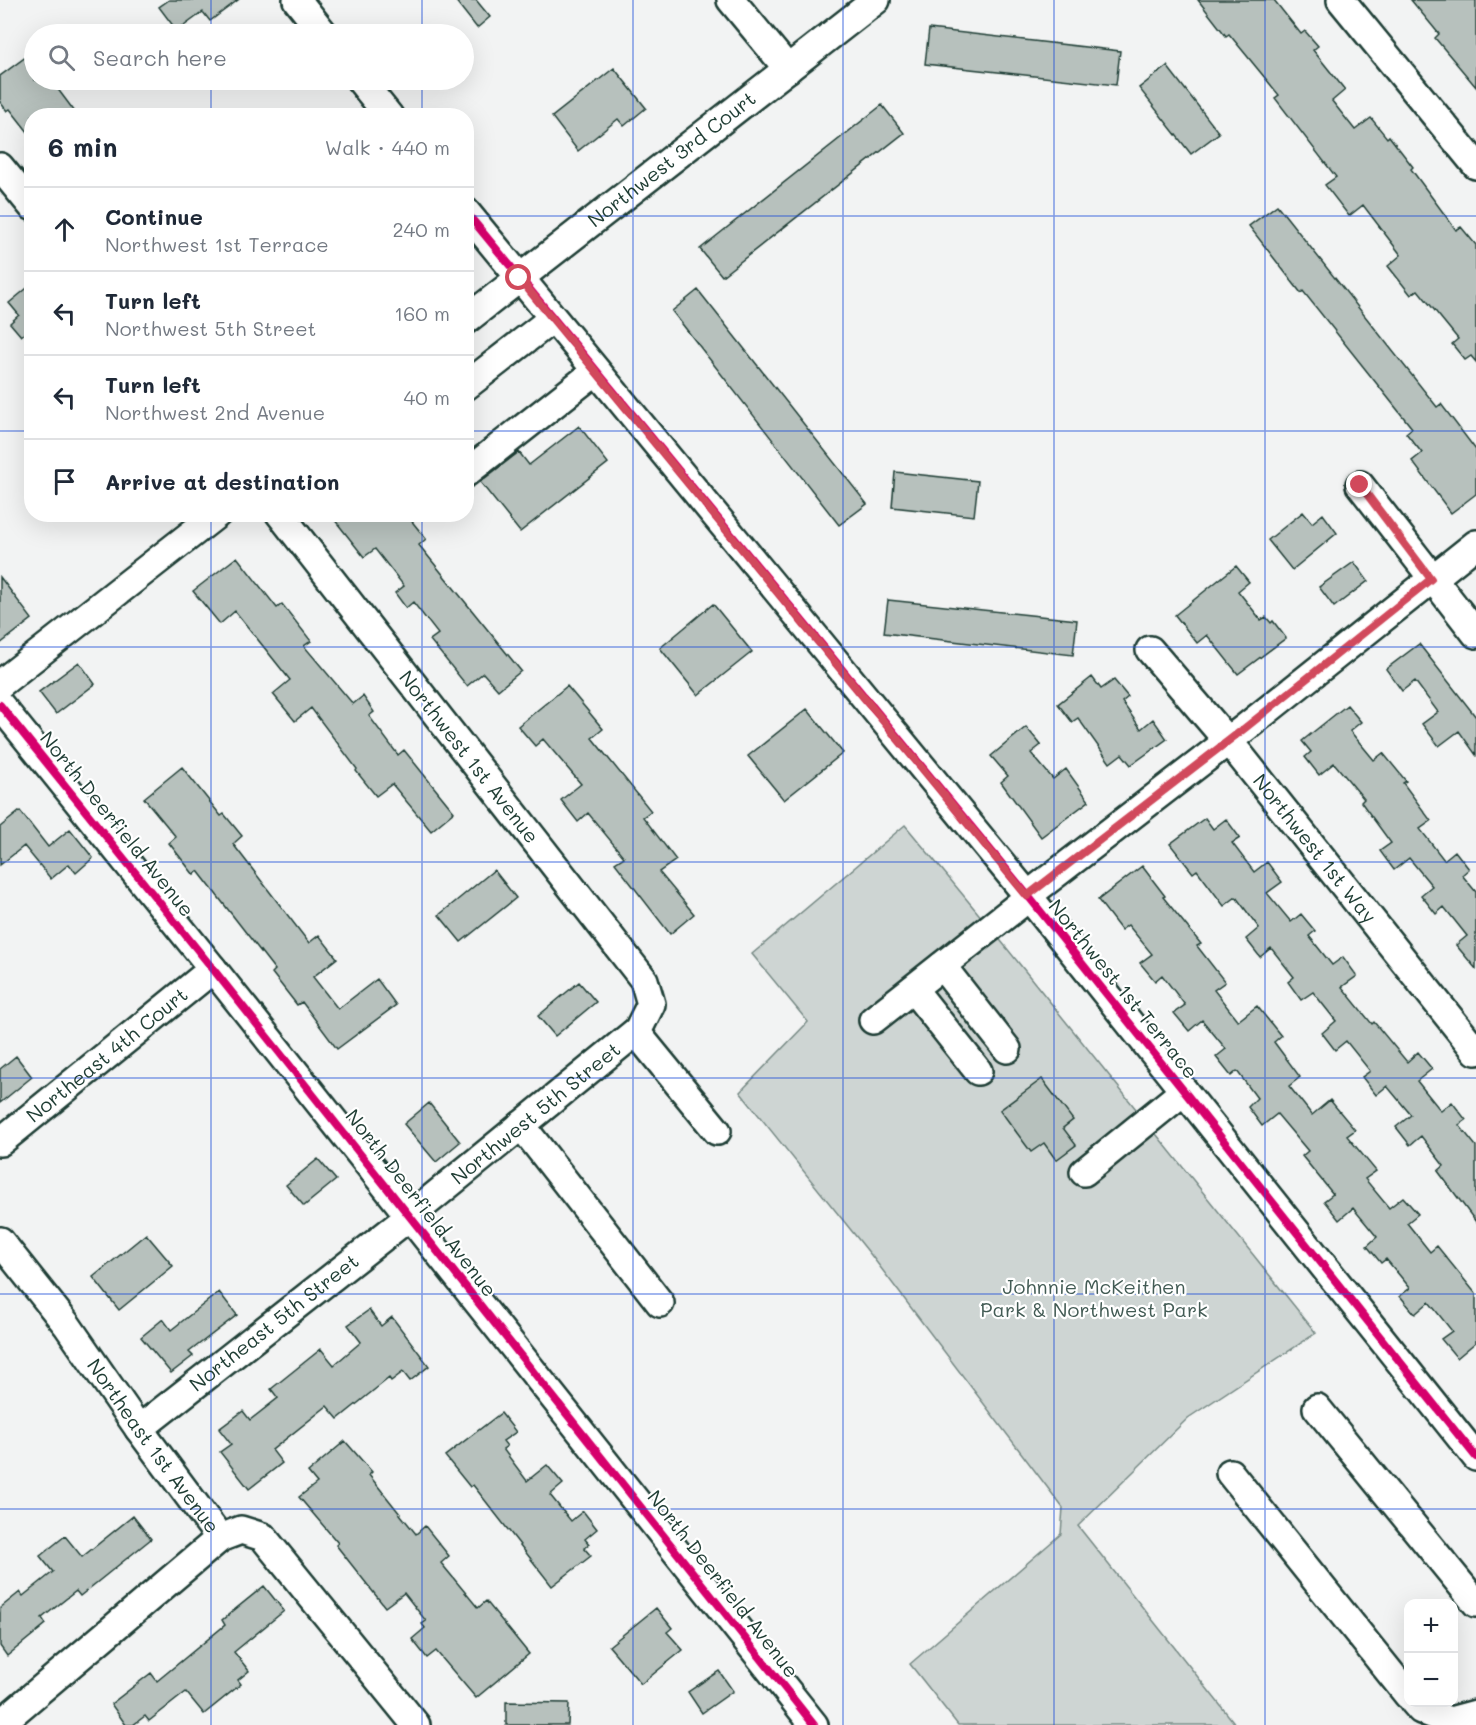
<!DOCTYPE html>
<html lang="en">
<head>
<meta charset="utf-8">
<style>
	body { margin:0; font-family:Mali,sans-serif; background:#f6f6f7; color:#1f2937 }
	.controls { position:absolute; right:18px; bottom:18px; display:grid; overflow:hidden; border-radius:12px; box-shadow:0 6px 24px #0002 }
	.controls button { width:54px; height:54px; display:grid; place-items:center; padding:0; border:0; border-bottom:2px solid #e0e1e3; background:#fff; color:#1f2937; font:30px sans-serif }
	.stop { position:absolute; width:18px; height:18px; margin:-14px; border:4px solid #d1495b; border-radius:50%; background:#fff }
	.stop.end { background:#d1495b; border-color:#fff; box-shadow:0 2px 6px #0008 }
	.list { margin:0; padding:0; list-style:none }
	h2 { display:flex; justify-content:space-between; align-items:center; height:78px; margin:0; padding:0 24px; font-size:26px }
	h2 small { font-size:20px; font-weight:400; color:#747a83 }
	.list li { display:grid; grid-template-columns:39px 1fr auto; gap:18px; align-items:center; box-sizing:border-box; height:84px; padding:0 24px; border-top:2px solid #e0e1e3 }
	.list b { display:block; font-size:22px; white-space:nowrap }
	.list p { margin:0; font-size:20px; white-space:nowrap; color:#747a83 }
	.list em { font-size:20px; font-style:normal; color:#747a83 }
	.icon { flex:none; width:33px; height:33px; fill:none; stroke:currentColor; stroke-width:2; stroke-linecap:round; stroke-linejoin:round }
	.map { position:relative; flex:none; width:1476px; height:1725px; overflow:hidden }
	.search { position:absolute; background:#fff; box-shadow:0 6px 24px #0002; left:24px; top:24px; width:450px; height:66px; display:flex; align-items:center; gap:15px; box-sizing:border-box; padding:0 21px; border-radius:33px; color:#747a83; font-size:22px }
	.panel { position:absolute; background:#fff; box-shadow:0 6px 24px #0002; left:24px; top:108px; width:450px; height:414px; border-radius:24px }
	.map>svg:first-child { display:block }
</style>
</head>
<body>
<div class="map">
<svg width="1476" height="1725" viewBox="0 0 1476 1725">
	<rect width="100%" height="100%" fill="#f2f3f3"/>
	<filter id="ink" filterUnits="userSpaceOnUse"><feTurbulence type="fractalNoise" baseFrequency=".0167" numOctaves="2"/><feDisplacementMap in="SourceGraphic" scale="12" xChannelSelector="R" yChannelSelector="G"/><feConvolveMatrix kernelMatrix="1 2 1 2 8 2 1 2 1" color-interpolation-filters="sRGB"/></filter>
	<g filter="url(#ink)">
		<path fill="#ced5d3" stroke="#768984" stroke-width="1.5" d="M905,825L997,936L1316,1333L1188,1418L1078,1526L1236,1725H958L910,1664L1061,1534L1063,1508L871,1255L740,1092L808,1022L752,954Z"/>
		<path fill="#b7c1bd" stroke="#1f3d34" stroke-width="1.5" d="M169,0H238L210,21L203,12L177,31L159,7Z
			M455,0H476L490,17L477,28Z
			M1198,0H1274L1301,34L1305,31L1318,46L1313,50L1345,90L1332,101L1355,130L1371,118L1387,138L1389,136L1413,167L1411,169L1456,230L1461,227L1476,245V362L1471,356L1465,360L1452,344L1458,339L1418,290L1411,295L1388,266L1401,255L1363,205L1349,216L1325,185L1336,177L1275,98L1279,95L1229,34L1226,36Z
			M1411,0H1476V87L1435,38L1439,34Z
			M929,29L1120,51L1116,85L925,64Z
			M34,51V80H51L78,116H32V137L10,109L7,111L0,102V76Z
			M1167,66L1219,133L1191,154L1139,88Z
			M614,68L646,108L624,126L618,119L578,151L552,117Z
			M882,105L904,133L722,276L700,249Z
			M1277,205L1437,407L1441,404L1476,450V494L1451,513L1412,461L1422,453L1406,433L1412,428L1303,291L1301,293L1249,226Z
			M32,284V331L30,329L21,336L10,323L19,315L9,303Z
			M698,290L867,504L839,525L672,311Z
			M579,426L608,463L520,532L480,482L519,452L529,465Z
			M895,472L978,481L974,516L892,507Z
			M1303,512L1312,523L1323,514L1337,533L1292,570L1268,540Z
			M330,514H406L426,539L419,545L521,671L498,690L483,673L467,686L430,640L438,634L413,602L406,608L395,593L404,586L375,549L364,557Z
			M237,557L277,608L282,604L311,641L304,646L353,704L363,696L374,712L369,716L398,755L404,750L454,812L431,831L392,784L376,796L356,771L357,769L311,708L295,721L273,694L290,680L235,611L220,624L193,591Z
			M1354,562L1368,581L1334,607L1319,587Z
			M1236,566L1249,582L1238,591L1261,620L1266,617L1271,623L1273,621L1286,638L1238,674L1207,635L1197,643L1175,615Z
			M0,577L32,619L0,644Z
			M888,600L1077,620L1073,655L884,633Z
			M713,604L752,652L698,695L660,648Z
			M1419,644L1476,717V755L1459,731L1439,746L1422,724L1438,712L1415,681L1402,691L1386,669Z
			M79,662L95,684L56,714L39,692Z
			M1092,677L1101,689L1114,680L1128,697L1122,702L1141,729L1153,719L1167,739L1131,765L1122,754L1110,763L1078,718L1072,722L1058,704Z
			M567,686L603,729L592,738L651,811L643,817L676,860L659,872L694,914L670,934L615,863L624,857L588,813L578,822L561,800L581,784L543,739L535,746L518,726Z
			M1347,705L1361,722L1350,731L1374,760L1383,753L1406,781L1403,783L1431,821L1420,829L1444,860L1455,851L1469,869L1462,875L1476,892V969L1456,945L1467,936L1444,907L1436,914L1421,895L1432,886L1409,858L1394,870L1380,851L1391,843L1361,802L1364,799L1334,763L1319,775L1305,757L1311,752L1302,741Z
			M807,709L843,753L784,800L748,756Z
			M1026,727L1041,745L1031,753L1053,779L1066,769L1089,801L1041,837L1001,782L1008,776L991,756Z
			M182,767L221,816L224,814L242,836L233,844L309,943L319,935L337,958L313,977L338,1009L377,979L396,1005L337,1049L302,1002L297,1005L272,973L275,970L198,871L194,875L169,843L176,837L144,798Z
			M20,811L48,847L70,829L93,858L76,873L69,864L51,879L24,846L0,865V827Z
			M1205,818L1213,829L1226,819L1240,838L1232,843L1254,872L1267,862L1282,882L1267,893L1291,922L1301,914L1315,931L1309,936L1332,965L1343,957L1357,976L1342,987L1372,1024L1374,1022L1407,1062L1418,1052L1432,1069L1417,1081L1441,1111L1452,1102L1466,1120L1459,1125L1476,1146V1222L1438,1171L1444,1166L1421,1136L1410,1145L1396,1127L1411,1115L1387,1086L1376,1095L1362,1077L1370,1071L1346,1041L1335,1050L1322,1033L1336,1021L1313,992L1301,1000L1288,982L1294,977L1271,948L1260,957L1246,939L1259,928L1236,897L1224,906L1197,870L1193,873L1170,844Z
			M1142,866L1165,896L1163,897L1201,944L1197,946L1225,982L1214,990L1238,1021L1257,1006L1281,1036L1274,1042L1300,1077L1289,1086L1312,1115L1330,1100L1355,1130L1347,1136L1376,1171L1365,1179L1389,1208L1403,1197L1418,1214L1407,1223L1430,1252L1437,1246L1476,1294V1342L1457,1358L1441,1339L1452,1331L1429,1302L1415,1314L1400,1296L1410,1288L1386,1259L1381,1263L1367,1246L1377,1237L1353,1208L1339,1220L1324,1201L1333,1194L1302,1156L1308,1151L1277,1114L1262,1126L1248,1107L1257,1098L1237,1071L1231,1076L1216,1057L1226,1049L1202,1020L1189,1031L1174,1013L1185,1005L1162,975L1155,981L1140,963L1152,954L1128,925L1121,930L1098,900Z
			M494,870L516,898L461,942L439,915Z
			M579,982L596,1002L555,1036L538,1016Z
			M16,1056L32,1077L0,1103V1069Z
			M1042,1079L1073,1120L1063,1128L1076,1145L1056,1160L1044,1143L1031,1152L1000,1110Z
			M429,1103L460,1142L436,1162L404,1124Z
			M318,1159L336,1180L304,1206L286,1185Z
			M146,1234L173,1266L119,1310L93,1277Z
			M219,1292L237,1315L189,1352L193,1356L171,1373L141,1337L163,1319L171,1330Z
			M369,1310L381,1326L392,1317L429,1366L410,1381L403,1372L391,1381L389,1378L338,1419L327,1406L272,1450L282,1463L249,1489L220,1452L231,1444L219,1429L243,1411L250,1420L278,1398L271,1389L321,1349L334,1365L361,1342L348,1325Z
			M501,1413L516,1432L503,1441L507,1446L503,1449L527,1481L547,1465L563,1484L550,1495L571,1521L583,1511L597,1529L585,1539L589,1544L584,1548L591,1556L552,1586L473,1485L470,1487L445,1456Z
			M345,1441L372,1472L369,1475L416,1534L425,1526L449,1556L441,1563L478,1608L486,1601L529,1654L476,1698L436,1651L427,1658L412,1639L425,1628L422,1624L426,1621L404,1593L385,1607L336,1545L338,1543L299,1497L317,1483L308,1472Z
			M133,1516L151,1539L80,1596L76,1591L42,1618L46,1624L7,1656L0,1646V1608L20,1592L23,1596L53,1572L40,1556L65,1536L82,1557Z
			M264,1586L284,1611L234,1652L249,1671L238,1680L241,1684L204,1714L186,1692L149,1721L145,1716L133,1725H126L111,1704L151,1673L157,1681L225,1625L222,1620Z
			M656,1608L672,1628L667,1632L683,1650L641,1684L609,1646Z
			M719,1671L733,1691L702,1713L688,1692Z
			M506,1702L569,1703L568,1725H506Z"/>
		<g fill="none" stroke-linecap="round" stroke-linejoin="round">
			<defs>
				<g id="minor">
					<path d="M297,0L324,34"/>
					<path d="M731,0L788,69"/>
					<path d="M1341,0L1476,165"/>
					<path d="M360,80L389,116"/>
					<path d="M0,167L32,206"/>
					<path d="M466,212L1029,897L1476,1457"/>
					<path id="s1" d="M466,320L876,0"/>
					<path d="M466,386L552,319"/>
					<path d="M466,473L596,371"/>
					<path d="M1360,485L1476,634"/>
					<path id="s2" d="M1150,650L1239,754L1476,1051"/>
					<path d="M0,684L217,514"/>
					<path d="M0,705L213,969L814,1725"/>
					<path d="M1027,896L1245,728L1476,544"/>
					<path d="M942,966L1007,1049"/>
					<path d="M913,989L978,1071"/>
					<path d="M873,1020L1029,897"/>
					<path d="M636,1032L717,1131"/>
					<path d="M521,1125L660,1303"/>
					<path id="s3" d="M0,1142L213,969"/>
					<path d="M1084,1172L1184,1091"/>
					<path id="s4" d="M0,1241L67,1325L139,1429L220,1538L241,1530L263,1537L416,1725"/>
					<path d="M1317,1408L1476,1603"/>
					<path id="s5" d="M139,1429L410,1216L638,1030L651,1004L644,980L280,514"/>
					<path d="M1230,1473L1408,1695"/>
					<path d="M1414,1702L1421,1710L1450,1721L1476,1714"/>
					<path d="M0,1724L220,1538"/>
				</g>
			</defs>
			<use href="#minor" stroke="#1f3d34" stroke-width="32"/>
			<use href="#minor" stroke="#fff" stroke-width="27"/>
			<defs>
				<path id="cycleway" d="M466,212L1029,897L1476,1457
					M0,705L213,969L814,1725"/>
			</defs>
			<use href="#cycleway" stroke="#fff" stroke-width="11"/>
			<use href="#cycleway" stroke="#d6006c" stroke-width="8"/>
		</g>
	</g>
	<g fill="none" stroke-linecap="round" stroke-linejoin="round" filter="url(#ink)">
		<path stroke="#d1495b" stroke-width="8" d="M519,278L1027,896L1245,728L1431,579L1360,485"/>
	</g>
	<path fill="none" stroke="#1d4ed8" stroke-width="1.5" stroke-opacity="0.55" d="M211,0V34M422,0V34M633,0V1725M843,0V1725M1054,0V1725M1265,0V1725M211,80V116M422,80V116M0,216H32M466,216H1476M0,431H32M466,431H1476M211,514V1725M422,514V1725M0,647H1476M0,862H1476M0,1078H1476M0,1294H1476M0,1509H1476"/>
	<g text-anchor="middle" stroke-width="4.5" stroke-linejoin="round" paint-order="stroke">
		<g font-size="20" fill="#1f3d34" stroke="#fff">
			<text dy="7" stroke="none"><textPath href="#s1" startOffset="261">Northwest 3rd Court</textPath></text>
			<text transform="translate(469 757) rotate(52)" y="7">Northwest 1st Avenue</text>
			<text transform="translate(117 824) rotate(51)" y="7">North Deerfield Avenue</text>
			<text dy="7" stroke="none"><textPath href="#s2" startOffset="258">Northwest 1st Way</textPath></text>
			<text transform="translate(1123 989) rotate(51)" y="7">Northwest 1st Terrace</text>
			<text dy="7" stroke="none"><textPath href="#s3" startOffset="138">Northeast 4th Court</textPath></text>
			<text dy="7" stroke="none"><textPath href="#s5" startOffset="507">Northwest 5th Street</textPath></text>
			<text transform="translate(421 1203) rotate(52)" y="7">North Deerfield Avenue</text>
			<text dy="7" stroke="none"><textPath href="#s5" startOffset="172">Northeast 5th Street</textPath></text>
			<text dy="7" stroke="none"><textPath href="#s4" startOffset="256">Northeast 1st Avenue</textPath></text>
			<text transform="translate(723 1584) rotate(52)" y="7">North Deerfield Avenue</text>
		</g>
		<g font-size="20" fill="#425b54" stroke="#fff">
			<text x="1094" y="1294">Johnnie McKeithen<tspan x="1094" dy="23">Park &amp; Northwest Park</tspan></text>
		</g>
	</g>
</svg>
<div class="controls">
<button>+</button>
<button>−</button>
</div>
<div class="stop" style="left:519px;top:278px"></div>
<div class="stop end" style="left:1360px;top:485px"></div>
<div class="search"><svg class="icon" aria-label="search" viewBox="0 0 24 24"><circle cx="10" cy="10" r="6"/><path d="M15 15l6 6"/></svg>Search here</div>
<section class="panel">
<h2>6 min<small>Walk · 440 m</small></h2>
<ul class="list">
<li><svg class="icon" aria-label="ahead" viewBox="0 0 24 24"><path d="M12 20V5M6 11l6-6 6 6"/></svg><div><b>Continue</b><p>Northwest 1st Terrace</p></div><em>240 m</em></li>
<li><svg class="icon" aria-label="left" viewBox="0 0 24 24"><path d="M17 20v-9H6M10 6l-5 5 5 5"/></svg><div><b>Turn left</b><p>Northwest 5th Street</p></div><em>160 m</em></li>
<li><svg class="icon" aria-label="left" viewBox="0 0 24 24"><path d="M17 20v-9H6M10 6l-5 5 5 5"/></svg><div><b>Turn left</b><p>Northwest 2nd Avenue</p></div><em>40 m</em></li>
<li><svg class="icon" aria-label="arrive" viewBox="0 0 24 24"><path d="M6 21V4h12l-3 4 3 4H6"/></svg><div><b>Arrive at destination</b></div></li>
</ul>
</section>
</div>
</body>
</html>
